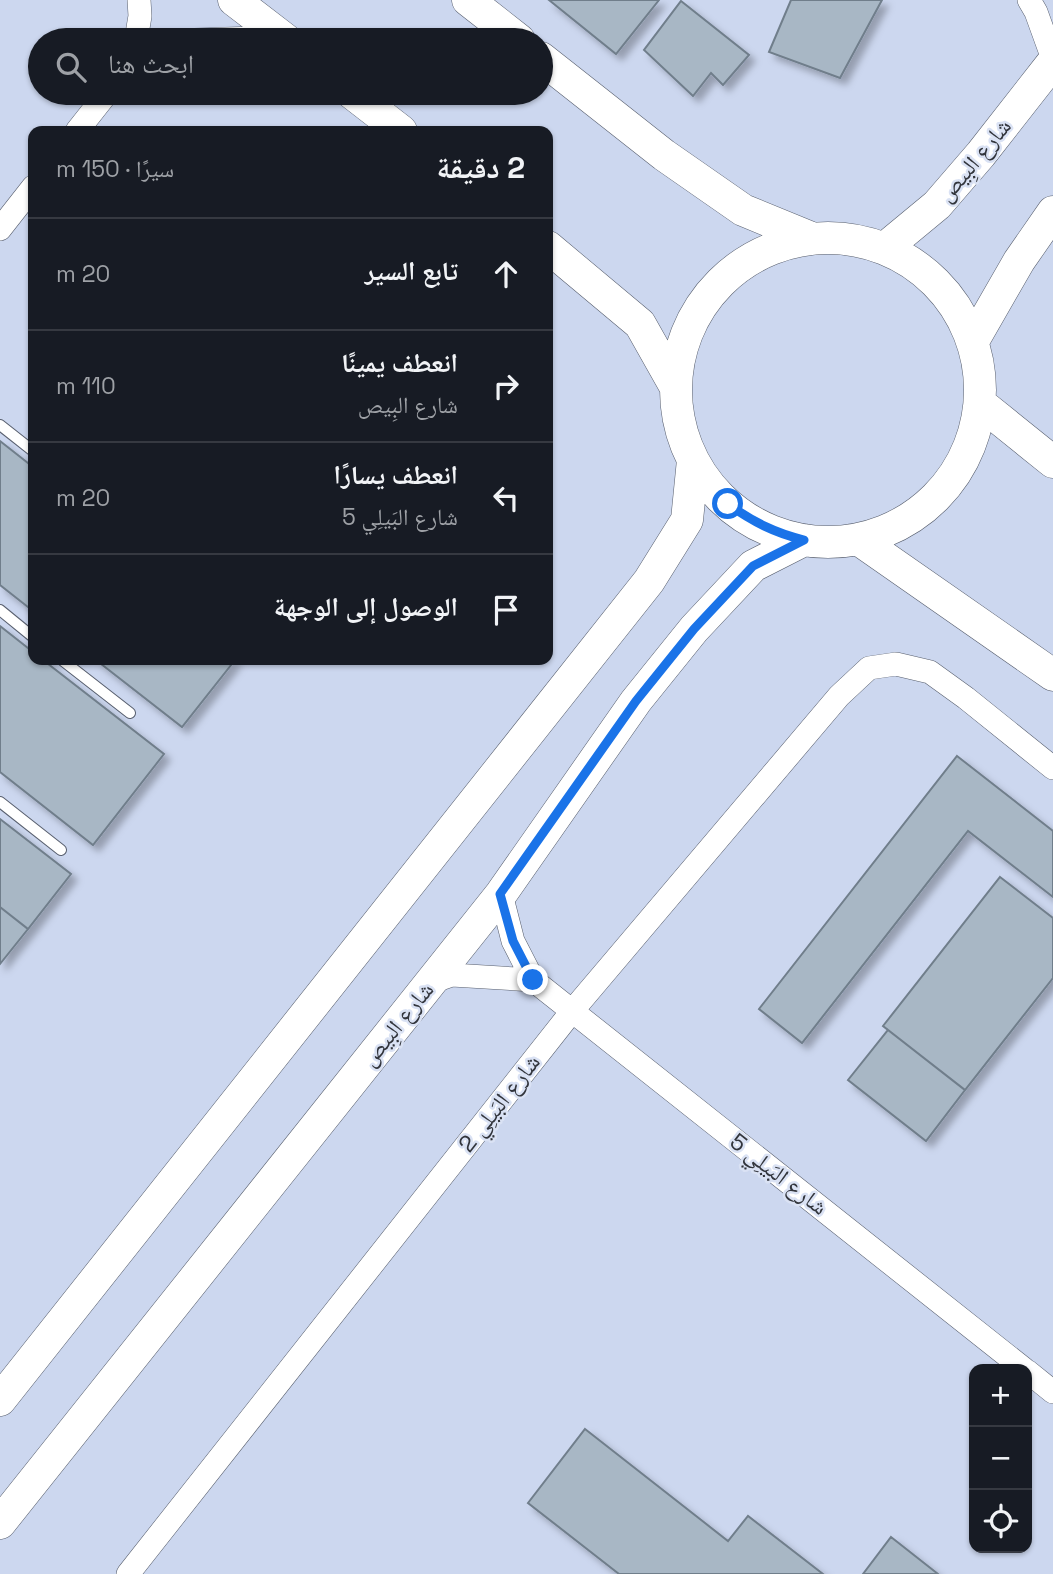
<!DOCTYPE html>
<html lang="ar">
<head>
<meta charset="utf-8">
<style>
	body { margin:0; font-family:"Space Grotesk","Noto Naskh Arabic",sans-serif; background:#242831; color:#f1f3f6; direction:rtl }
	.controls { position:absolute; right:21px; bottom:21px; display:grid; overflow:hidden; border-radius:14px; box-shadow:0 2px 5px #0004 }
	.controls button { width:63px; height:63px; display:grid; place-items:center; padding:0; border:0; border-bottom:2px solid #363941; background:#171b24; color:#f1f3f6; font:35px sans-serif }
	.stop { position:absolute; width:21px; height:21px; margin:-16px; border:5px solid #1a73e8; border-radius:50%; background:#fff }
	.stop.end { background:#1a73e8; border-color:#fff; box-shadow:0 2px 7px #0008 }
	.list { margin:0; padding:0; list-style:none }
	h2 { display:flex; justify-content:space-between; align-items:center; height:91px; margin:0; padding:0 28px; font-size:30px }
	h2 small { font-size:23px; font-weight:400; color:#9ea1a6 }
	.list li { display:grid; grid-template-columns:46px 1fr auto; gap:21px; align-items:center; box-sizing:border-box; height:112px; padding:0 28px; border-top:2px solid #363941 }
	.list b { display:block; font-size:26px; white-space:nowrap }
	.list p { margin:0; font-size:23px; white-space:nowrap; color:#9ea1a6 }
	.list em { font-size:23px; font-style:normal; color:#9ea1a6 }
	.icon { flex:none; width:38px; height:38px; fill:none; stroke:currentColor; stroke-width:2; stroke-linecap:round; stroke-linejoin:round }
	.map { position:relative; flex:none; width:1053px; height:1574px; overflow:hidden; direction:ltr }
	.search { position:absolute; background:#171b24; box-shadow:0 2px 5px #0004; left:28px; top:28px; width:525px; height:77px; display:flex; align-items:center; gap:18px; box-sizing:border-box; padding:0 24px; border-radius:38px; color:#9ea1a6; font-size:26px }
	.panel { position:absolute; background:#171b24; box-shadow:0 2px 5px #0004; left:28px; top:126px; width:525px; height:539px; border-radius:14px; direction:rtl }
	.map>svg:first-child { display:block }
</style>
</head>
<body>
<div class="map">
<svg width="1053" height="1574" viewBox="0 0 1053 1574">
	<defs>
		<filter id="shadow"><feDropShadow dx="6" dy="6" stdDeviation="3.5" flood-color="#0004"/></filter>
	</defs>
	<rect width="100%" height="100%" fill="#dae2f4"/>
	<path fill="#ccd7ef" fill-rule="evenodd" d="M0,0H1053V1574H0ZM40,40H541V93H40ZM33,131H548V660H33ZM974,1369H1027V1548H974Z"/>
	<path fill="#a8b7c5" stroke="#707e8b" stroke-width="2" filter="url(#shadow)" d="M549,0H659L616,54Z
		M791,0H882L840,78L769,52Z
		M681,1L749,55L723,85L711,73L693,96L644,50Z
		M0,441L33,467V611L0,585Z
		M0,626L33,652V660H43L164,754L93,845L0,772Z
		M96,660H235L182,727Z
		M957,756L1053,831V897L968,831L802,1043L759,1009Z
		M0,819L71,874L28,929L0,907Z
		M1000,877L1053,918V978L965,1090L883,1026Z
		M0,907L28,929L0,964Z
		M888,1030L965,1090L926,1141L848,1080Z
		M585,1429L728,1541L748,1516L823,1574H619L528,1503Z
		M891,1537L938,1574H863Z"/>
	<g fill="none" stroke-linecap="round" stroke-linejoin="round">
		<defs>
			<path id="lane" d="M0,425L33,451
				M0,610L33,637
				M62,660L130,713
				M0,802L61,850"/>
			<path id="street" d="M1029,0L1036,12L1053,59
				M136,40L140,16L139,0
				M195,40L282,37
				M77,131L107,93
				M0,229L33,187
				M501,894L513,941L533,980L1024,1369
				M429,983L452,975L533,980
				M1027,1371L1053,1392
				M128,1574L573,1010L839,696L869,668L896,664L930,672L966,698L1053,768"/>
			<path id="secondary" d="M234,0L286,40
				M468,0L519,40
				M541,58L664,155L743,210L809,237
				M352,93L401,131
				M676 390a152 152 0 1 1 304 0a152 152 0 1 1-304 0Z
				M548,247L640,324L675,386
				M885,248L937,205L981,154L1053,62
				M973,341L1019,261L1053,212
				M981,404L1053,462
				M858,539L1053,675
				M0,1400L649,581L687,520L693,460
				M0,1523L501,894L636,701L694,629L753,566L804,540"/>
		</defs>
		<use href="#lane" stroke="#585f6e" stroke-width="12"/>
		<use href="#street" stroke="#585f6e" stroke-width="24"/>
		<use href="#secondary" stroke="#585f6e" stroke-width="33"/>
		<use href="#lane" stroke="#fff" stroke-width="10"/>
		<use href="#street" stroke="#fff" stroke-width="23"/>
		<use href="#secondary" stroke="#fff" stroke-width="32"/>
	</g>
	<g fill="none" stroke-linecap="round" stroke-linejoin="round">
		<path stroke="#1a73e8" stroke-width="9" d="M533,980L513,941L500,894L636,701L694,629L753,566L804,540C775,533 753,522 728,504"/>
	</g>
	<g text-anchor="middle" stroke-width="5" stroke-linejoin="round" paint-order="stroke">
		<g font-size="23" fill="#32353c" stroke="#dae2f4">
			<text transform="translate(974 160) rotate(-50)" y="8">شارع البِيص</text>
			<text transform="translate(397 1024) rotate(-51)" y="8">شارع البِيص</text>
			<text transform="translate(499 1103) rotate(-52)" y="8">شارع البَيلِي 2</text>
			<text transform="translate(779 1174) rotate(38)" y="8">شارع البَيلِي 5</text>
		</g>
	</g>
</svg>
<div class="controls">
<button>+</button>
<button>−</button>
<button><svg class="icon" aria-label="locate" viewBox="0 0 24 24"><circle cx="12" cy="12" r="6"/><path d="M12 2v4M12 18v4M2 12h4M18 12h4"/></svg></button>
</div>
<div class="stop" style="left:728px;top:504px"></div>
<div class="stop end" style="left:533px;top:980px"></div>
<div class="search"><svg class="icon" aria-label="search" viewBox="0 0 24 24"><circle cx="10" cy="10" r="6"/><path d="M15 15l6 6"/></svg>ابحث هنا</div>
<section class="panel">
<h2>2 دقيقة<small>سيرًا · 150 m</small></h2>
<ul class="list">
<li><svg class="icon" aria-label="ahead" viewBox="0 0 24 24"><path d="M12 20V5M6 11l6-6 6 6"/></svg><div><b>تابع السير</b></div><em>20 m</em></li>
<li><svg class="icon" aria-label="right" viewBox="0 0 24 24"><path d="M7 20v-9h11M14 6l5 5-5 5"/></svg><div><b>انعطف يمينًا</b><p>شارع البِيص</p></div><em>110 m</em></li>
<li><svg class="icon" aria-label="left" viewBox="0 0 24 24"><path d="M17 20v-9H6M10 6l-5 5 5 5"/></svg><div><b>انعطف يسارًا</b><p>شارع البَيلِي 5</p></div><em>20 m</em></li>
<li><svg class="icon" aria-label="arrive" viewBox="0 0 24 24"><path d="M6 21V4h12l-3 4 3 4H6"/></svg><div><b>الوصول إلى الوجهة</b></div></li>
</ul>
</section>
</div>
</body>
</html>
